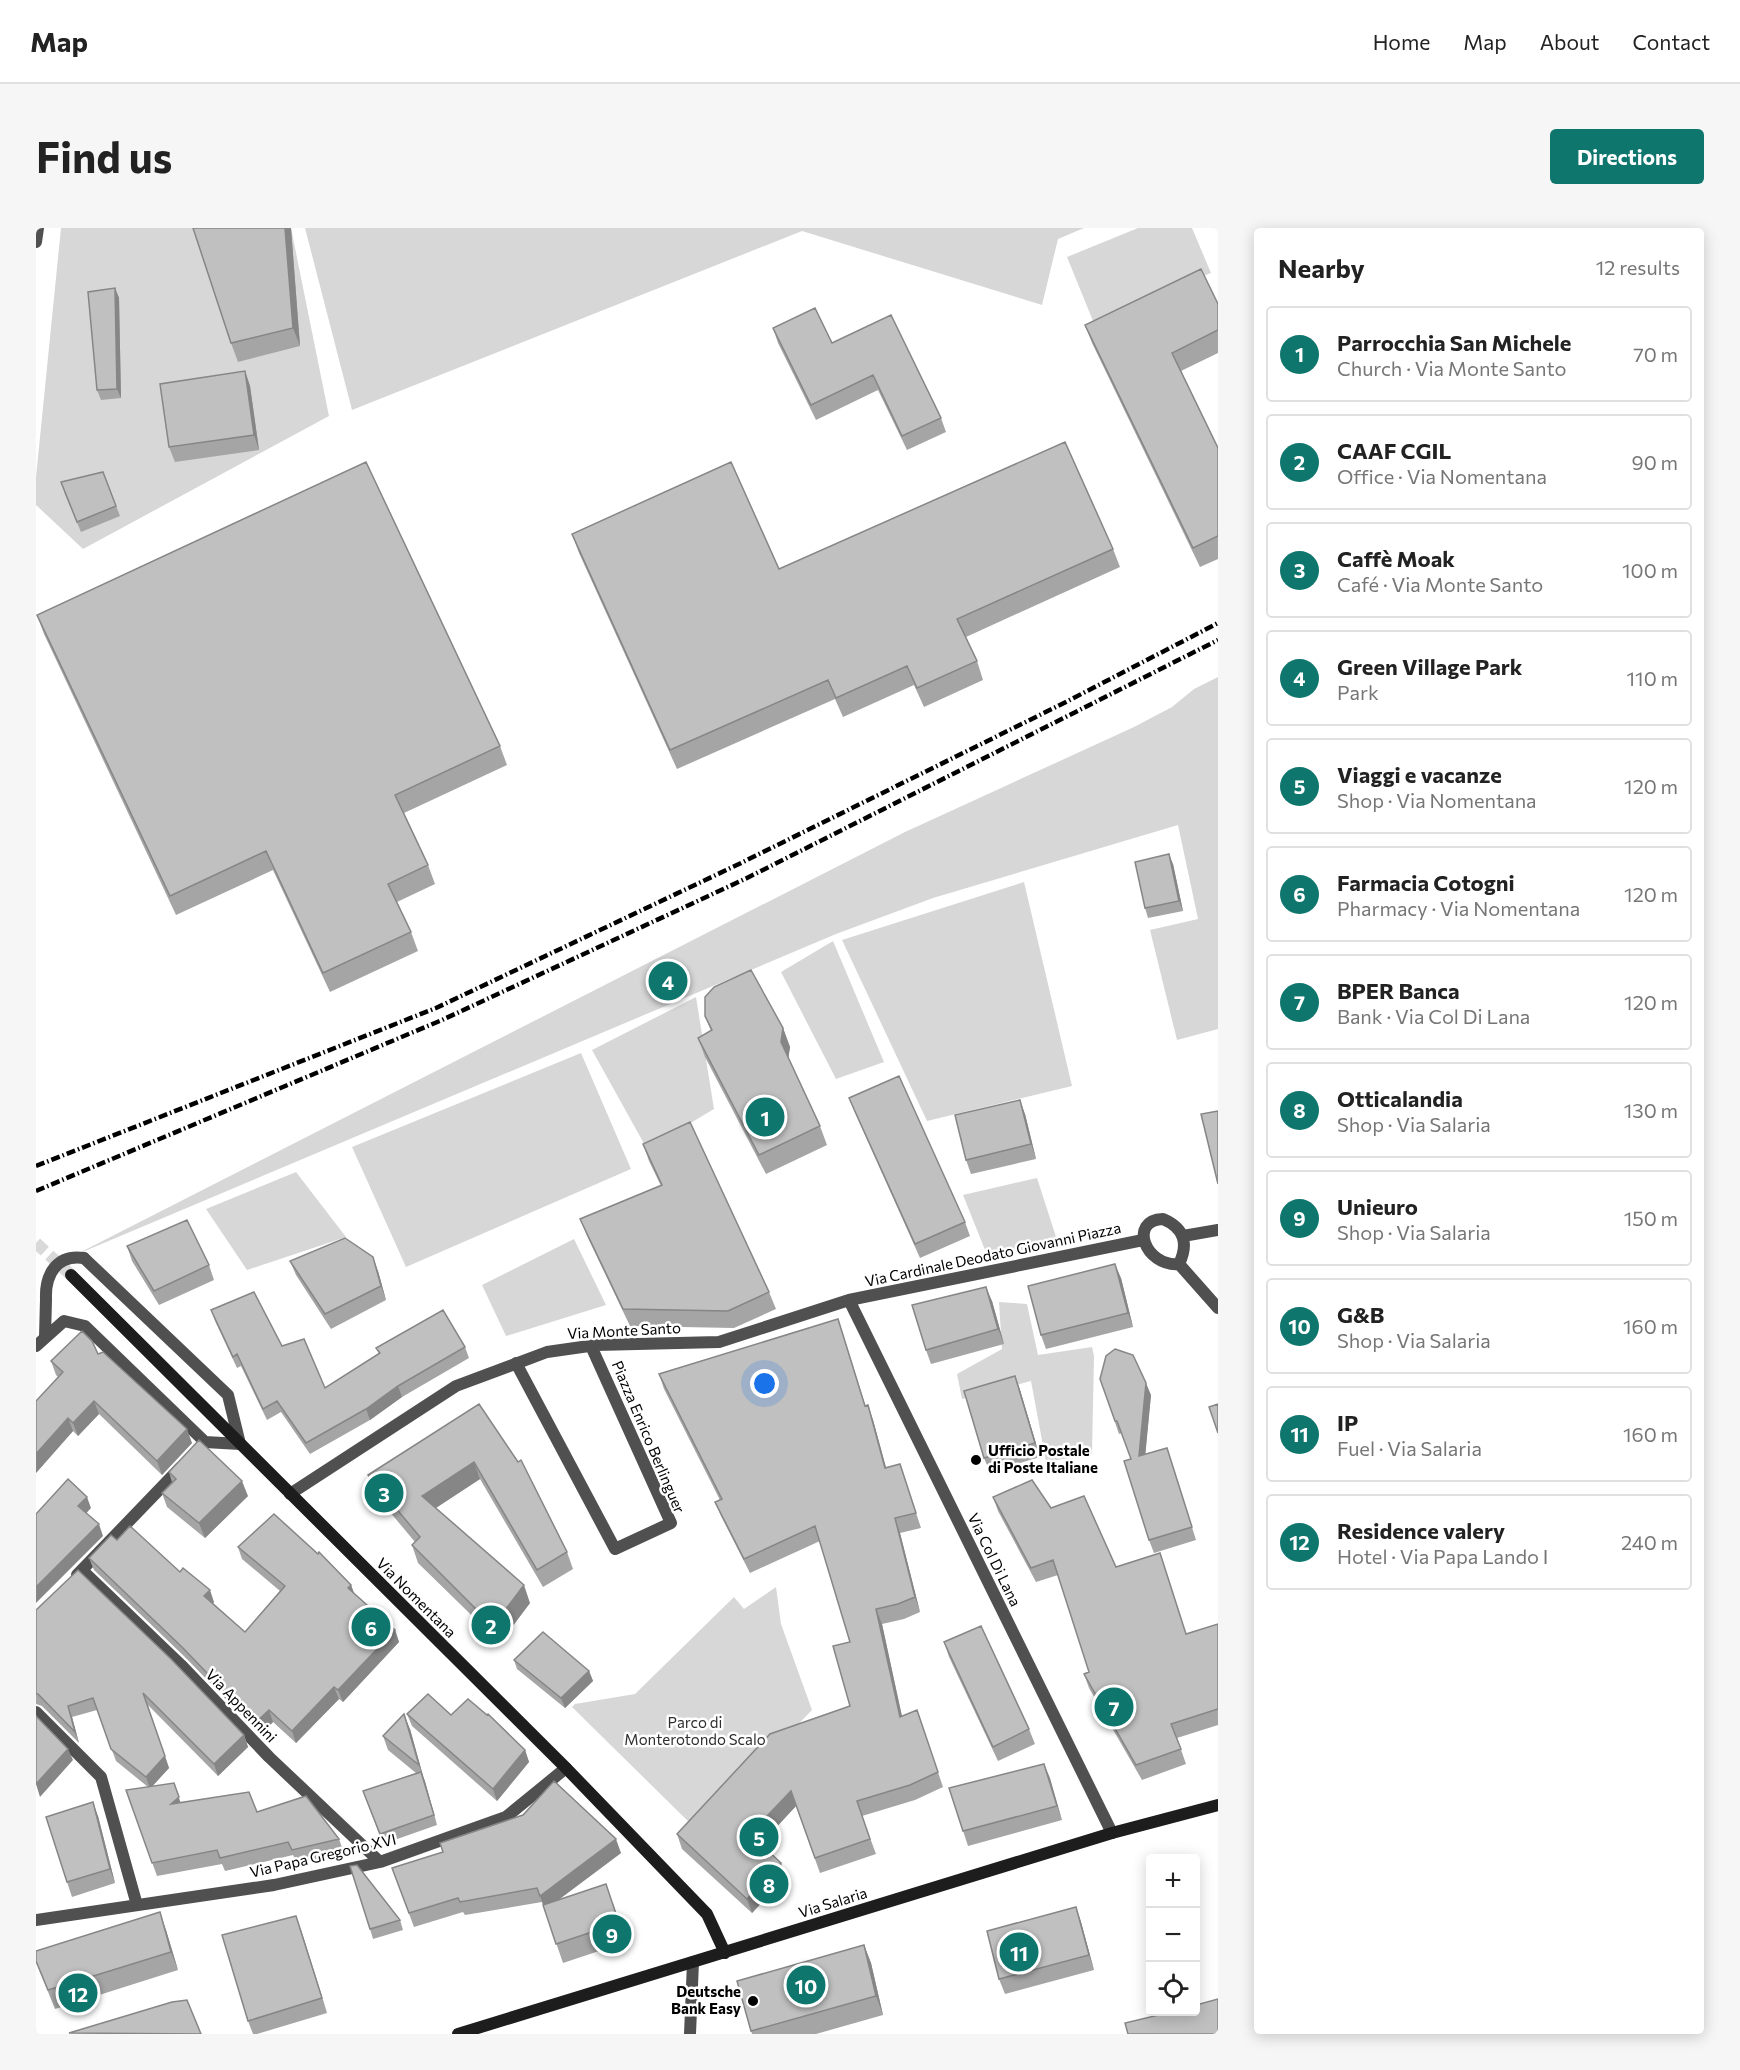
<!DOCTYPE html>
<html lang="en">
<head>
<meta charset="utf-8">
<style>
	body { margin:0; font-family:Commissioner,sans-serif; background:#f6f6f6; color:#222 }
	.controls { position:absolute; right:18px; bottom:18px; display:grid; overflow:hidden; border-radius:6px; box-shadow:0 3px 15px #0003 }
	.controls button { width:54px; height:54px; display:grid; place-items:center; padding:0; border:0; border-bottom:2px solid #e0e0e0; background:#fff; color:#222; font:30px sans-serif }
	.you { position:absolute; left:729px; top:1156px; width:21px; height:21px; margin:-15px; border:4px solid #fff; border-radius:50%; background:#1a73e8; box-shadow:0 0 0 9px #1a73e833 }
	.badge { display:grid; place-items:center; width:39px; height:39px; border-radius:50%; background:#0f766e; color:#fff; font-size:20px; font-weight:700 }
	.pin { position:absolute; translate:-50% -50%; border:3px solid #fff; box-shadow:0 2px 6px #0006 }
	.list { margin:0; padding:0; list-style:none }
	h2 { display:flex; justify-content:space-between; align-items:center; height:78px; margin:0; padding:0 24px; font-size:26px }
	h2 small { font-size:20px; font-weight:400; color:#767676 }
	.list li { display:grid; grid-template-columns:39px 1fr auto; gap:18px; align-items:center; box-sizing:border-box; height:96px; margin:0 12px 12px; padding:0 12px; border:2px solid #e0e0e0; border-radius:6px }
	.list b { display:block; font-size:22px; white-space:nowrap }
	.list p { margin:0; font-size:20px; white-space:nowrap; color:#767676 }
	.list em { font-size:20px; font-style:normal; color:#767676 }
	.icon { flex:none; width:33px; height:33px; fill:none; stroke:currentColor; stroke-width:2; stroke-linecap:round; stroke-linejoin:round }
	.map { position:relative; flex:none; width:1182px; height:1806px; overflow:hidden; border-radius:6px }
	header { display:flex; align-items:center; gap:36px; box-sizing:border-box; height:84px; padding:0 30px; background:#fff; border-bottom:2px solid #e0e0e0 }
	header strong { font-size:28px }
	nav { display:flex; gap:33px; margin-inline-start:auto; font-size:21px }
	.intro { display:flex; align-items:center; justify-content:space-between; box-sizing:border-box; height:144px; padding:0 36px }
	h1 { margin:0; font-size:42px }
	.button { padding:15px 27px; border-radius:6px; background:#0f766e; color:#fff; font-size:21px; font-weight:700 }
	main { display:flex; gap:36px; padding:0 36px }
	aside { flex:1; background:#fff; border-radius:6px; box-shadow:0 3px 15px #0003 }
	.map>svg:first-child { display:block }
</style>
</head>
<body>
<header>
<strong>Map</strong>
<nav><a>Home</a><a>Map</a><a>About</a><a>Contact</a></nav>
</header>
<div class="intro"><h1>Find us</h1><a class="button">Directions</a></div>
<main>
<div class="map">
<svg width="1182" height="1806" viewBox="0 0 1182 1806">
	<rect width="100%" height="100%" fill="#fff"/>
	<path fill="#d7d7d7" d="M25,0H255L293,188L47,321L0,277V249Z
		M269,0H1048L1022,11L1006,77L766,3L316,182Z
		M1102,0H1156L1175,45L1057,93L1031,29Z
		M1182,449V801L1141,812L1114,702L1162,691L1142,597L897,670L800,706L37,1028L869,604L1098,499L1136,479L1158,461Z
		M988,654L1036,858L891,893L806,712Z
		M797,713L848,834L800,851L745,744Z
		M660,769L678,881L611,921L556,822Z
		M545,825L595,941L370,1039L316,919Z
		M260,944L310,1009L211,1042L170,981Z
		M1001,950L1022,1015L953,1032L927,967Z
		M538,1011L570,1077L470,1108L446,1057Z
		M963,1074L991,1076L1002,1127L1056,1119L1058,1128L1056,1226L1010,1234L995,1153L926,1171L921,1146L966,1121Z
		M740,1359L745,1396L776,1482L660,1601L536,1479L539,1476L599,1466L698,1369L708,1381Z"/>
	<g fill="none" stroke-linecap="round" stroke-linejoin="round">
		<path stroke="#d9d9d9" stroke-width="12" stroke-dasharray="12 6" stroke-linecap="butt" d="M0,1015L35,1047"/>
		<path stroke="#505050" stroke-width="12" d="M0,14L2,0
			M1127,991C1148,1000 1153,1015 1143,1036C1109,1039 1092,992 1127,991Z
			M1147,1008L1182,1002
			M48,1030L192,1167L204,1216L169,1214
			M1143,1036L1182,1080
			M813,1072L1076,1605
			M9,1109L10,1071
			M0,1118L28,1093L49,1098L169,1214
			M480,1135L579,1321L635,1295L555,1118
			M254,1266L420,1158L511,1124L560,1117L683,1114L813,1072L1107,1012
			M46,1342L145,1437L233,1529L344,1634
			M41,1347L145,1239
			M0,1484L65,1549L101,1677
			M0,1692L238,1657L344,1634L470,1589L530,1540
			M654,1806L657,1734"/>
		<path stroke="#1d1d1d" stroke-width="12" d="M35,1047L530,1540L671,1686L689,1725
			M422,1806L1076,1605L1182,1577"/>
		<path stroke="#000" stroke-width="4.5" stroke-dasharray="9 3 1.5 3" stroke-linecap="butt" d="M0,938L400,780L703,636L1028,475L1182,395
			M0,963L406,792L711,650L1182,412"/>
		<path stroke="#505050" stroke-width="12" d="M10,1071C9,1046 21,1026 48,1030"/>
	</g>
	<path fill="#a5a5a5" d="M255,0L264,118L202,134L195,115Z
		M79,60L83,70L85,170L65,172L61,162Z
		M1182,76V125L1145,143L1182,220V331L1164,339L1056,115L1049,97Z
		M737,100L796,115L905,190L910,204L871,222L842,162L780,192L742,115Z
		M209,143L214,158L223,222L139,234L133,219Z
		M67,244L84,288L45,304L28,264Z
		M536,306L743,341L1077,321L1084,339L930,409L941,433L947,452L888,479L878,457L807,489L799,471L641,541L543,325Z
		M1,387L464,518L471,537L368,585L392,637L399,656L361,674L375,704L382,723L294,764L237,642L140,687L8,406Z
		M1137,636L1147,683L1112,690L1109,680Z
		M669,788L747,800L754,819L752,830L784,898L791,917L730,946L669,829L662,810L675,803Z
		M813,870L929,994L934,1008L884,1030L819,885Z
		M989,886L1000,931L935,946L930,932Z
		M607,916L733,1064L740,1081L698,1100L594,1098L551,1008L544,991L625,958L613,933Z
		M91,1018L173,1037L178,1052L123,1077L96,1033Z
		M254,1033L342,1043L350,1072L295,1101L260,1047Z
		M1085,1050L1097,1099L1010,1121L1005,1107Z
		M956,1073L968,1116L895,1136L890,1122Z
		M175,1082L246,1118L289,1160L343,1126L340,1120L429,1119L433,1130L366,1169L334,1192L274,1226L245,1184L231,1192L205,1138L201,1140L179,1093Z
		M802,1091L829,1178L837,1192L850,1239L869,1251L885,1300L864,1305L884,1384L868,1391L846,1396L866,1488L881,1482L907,1559L879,1572L826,1588L840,1626L784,1645L760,1578L725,1616L750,1649L716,1685L646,1621L641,1606L814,1478V1414L784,1313L714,1345L685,1288L679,1274L684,1272L628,1161L623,1146Z
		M62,1126L156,1215L126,1247L63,1186L42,1208L37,1203L0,1245L22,1149L20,1147L15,1133Z
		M979,1148L984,1162L1004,1229L954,1244L948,1230Z
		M1064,1151L1115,1167L1109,1226L1135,1232L1160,1312L1118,1325L1113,1312L1095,1231L1086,1205L1083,1206Z
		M443,1176L531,1324L537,1341L507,1359L444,1251L400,1280L494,1375L464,1415L382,1335L376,1317L379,1314L338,1265L332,1247Z
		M133,1244L212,1268L169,1310L131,1279L126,1265L136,1254Z
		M957,1269L1015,1280L1080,1339L1124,1325L1150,1406L1182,1396V1497L1141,1510L1150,1536L1106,1552L1053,1460L1048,1446L1053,1444L1022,1347L1000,1354L962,1283Z
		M81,1312L144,1344L178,1374L177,1375L209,1404L244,1363L206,1331L202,1319L315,1357L318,1365L359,1402L363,1414L307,1474L303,1471L260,1515L237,1494L224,1507L151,1431L58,1342L53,1330Z
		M0,1382L208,1507L212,1519L182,1548L112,1477L133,1540L116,1558L145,1575L221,1584L303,1611L308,1625L261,1635L257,1627L189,1643L186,1636L121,1648L90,1562L112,1559L80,1533L61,1482L36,1489L43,1515L6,1478L0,1476Z
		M908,1414L993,1501L999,1516L962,1533L913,1429Z
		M478,1432L553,1443L557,1453L529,1480L481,1441Z
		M371,1486L415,1487L489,1522L493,1534L461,1573L376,1498Z
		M374,1501L401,1597L347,1616L327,1563L380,1545L352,1522L347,1508Z
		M1008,1536L1026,1592L932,1618L913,1560Z
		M62,1588L79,1655L36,1669L31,1654Z
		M585,1625L523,1671L577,1675L590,1714L527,1735L506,1674L429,1687L427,1684L378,1699L356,1640Z
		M1040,1679L1045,1694L1058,1742L969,1766L963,1751Z
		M364,1692L367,1702L337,1711L334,1701Z
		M130,1702L142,1742L19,1781L0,1734Z
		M265,1702L291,1785L221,1806H217L212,1793Z
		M828,1717L835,1735L847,1787L780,1806H716L701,1753Z"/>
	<path fill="#868686" d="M249,0H255L264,118L257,100Z
		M79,60L83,70L85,170L81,161Z
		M209,143L214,158L223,222L218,207Z
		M1133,626L1137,636L1147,683L1143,673Z
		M747,800L754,819L752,833L745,814Z
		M984,872L989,886L1000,931L995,916Z
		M337,1029L342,1043L350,1072L345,1058Z
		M1079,1036L1085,1050L1097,1099L1092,1085Z
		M950,1059L956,1073L968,1116L962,1101Z
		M802,1091L807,1106L834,1193L829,1178Z
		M979,1148L984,1162L1004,1229L999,1215Z
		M1110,1155L1115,1167L1108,1241L1103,1228Z
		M362,1158L366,1169L334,1192L330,1181Z
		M58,1173L63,1186L42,1208L37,1195Z
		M832,1177L837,1192L854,1255L849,1240Z
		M32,1190L37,1203L0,1245V1226Z
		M151,1201L156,1215L126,1247L121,1233Z
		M438,1234L444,1251L392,1285L386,1268Z
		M206,1253L212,1268L169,1310L163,1295Z
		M51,1269L55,1280L46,1290L42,1278Z
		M859,1290L864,1305L884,1384L879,1369Z
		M63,1296L67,1308L0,1375V1359Z
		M315,1357L319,1368L312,1360Z
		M488,1357L494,1375L464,1415L457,1398Z
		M174,1362L178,1374L172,1380L168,1368Z
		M840,1381L846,1396L869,1503L864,1489Z
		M359,1402L363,1414L307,1474L302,1462Z
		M553,1443L557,1453L529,1480L525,1470Z
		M298,1459L303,1471L260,1515L256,1503Z
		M107,1465L133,1540L114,1561L110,1549Z
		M32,1478L36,1489L43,1515L39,1504Z
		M233,1482L237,1494L224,1507L219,1495Z
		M368,1486L374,1501L388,1552L383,1537Z
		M208,1507L212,1519L182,1548L178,1536Z
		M32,1521L37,1532L4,1569L0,1556Z
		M489,1522L493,1534L461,1573L457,1561Z
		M1008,1536L1014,1550L1026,1592L1021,1578Z
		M385,1544L389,1553L401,1597L398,1587Z
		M138,1555L147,1582L135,1576Z
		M755,1563L760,1578L720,1621L714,1606Z
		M57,1574L62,1588L79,1655L74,1641Z
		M580,1611L585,1625L509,1682L504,1668Z
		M745,1635L750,1649L716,1685L711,1671Z
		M1040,1679L1045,1694L1058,1742L1053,1727Z
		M124,1684L130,1702L142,1742L135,1724Z
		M260,1688L265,1702L291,1785L286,1770Z
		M828,1717L835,1735L847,1787L840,1768Z"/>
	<path fill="#c0c0c0" stroke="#868686" stroke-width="1.5" d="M157,0H249L257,100L195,115Z
		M1165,41L1182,76V102L1136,125L1182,220V308L1157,320L1049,97Z
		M79,60L81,161L61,162L52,64Z
		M779,80L796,115L855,87L905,190L866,208L837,147L775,177L737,100Z
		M209,143L218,207L133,219L124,156Z
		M1029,214L1077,321L921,391L941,433L881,460L871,438L800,470L792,452L634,522L536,306L695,234L743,341Z
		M330,234L464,518L359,567L392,637L352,656L375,704L287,745L230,623L134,668L1,387Z
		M67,244L80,278L41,294L25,254Z
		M1133,626L1143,673L1109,680L1099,634Z
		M715,742L747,800L745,814L784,898L723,927L662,810L676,802L669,788V769L678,759Z
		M863,848L929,994L879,1016L813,870Z
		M984,872L995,916L930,932L919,887Z
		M1182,883V956L1165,886Z
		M654,894L733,1064L692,1083L587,1081L544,991L626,957L607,916Z
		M151,992L173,1037L118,1063L91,1018Z
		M309,1010L337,1029L345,1058L289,1086L254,1033Z
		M1079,1036L1092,1085L1005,1107L992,1058Z
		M950,1059L962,1101L890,1122L876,1077Z
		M218,1064L246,1118L268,1111L289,1160L344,1125L340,1120L407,1082L429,1119L362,1158L330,1181L270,1215L241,1173L227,1181L201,1126L197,1129L175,1082Z
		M802,1091L829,1178L832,1177L849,1240L864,1236L880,1285L859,1290L879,1369L862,1376L840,1381L864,1489L881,1482L902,1544L874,1557L821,1573L834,1611L779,1630L755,1563L714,1606L745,1635L711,1671L641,1606L734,1506L814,1478L797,1418L814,1414L779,1298L708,1331L679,1274L686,1271L623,1146Z
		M46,1103L56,1113L62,1126L67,1124L151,1201L121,1233L58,1173L37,1195L32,1190L0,1226V1173L27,1144L15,1133Z
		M1079,1121L1097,1127L1110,1155L1103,1228L1131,1220L1156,1299L1113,1312L1088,1233L1095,1231L1081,1193H1079L1064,1151L1070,1128Z
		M979,1148L999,1215L948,1230L928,1163Z
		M443,1176L482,1234L485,1232L531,1324L501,1342L438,1234L386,1268L488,1357L457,1398L376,1317L384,1309L332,1247Z
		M1182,1176V1205L1173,1179Z
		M163,1212L206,1253L163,1295L126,1265L140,1251L133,1244Z
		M32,1251L51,1269L42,1278L63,1296L0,1359V1286Z
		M996,1252L1015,1280L1048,1268L1080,1339L1124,1325L1150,1406L1182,1396V1481L1135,1496L1145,1521L1100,1537L1048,1446L1053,1444L1017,1332L995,1340L957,1269Z
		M238,1286L282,1326L283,1324L315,1357L312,1360L359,1402L302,1462L298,1459L256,1503L233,1482L219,1495L146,1419L53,1330L75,1307L81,1312L94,1298L144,1344L147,1340L174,1362L168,1368L209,1404L249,1358L202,1319Z
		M42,1342L135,1431L208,1507L178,1536L107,1465L129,1528L110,1549L75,1521L57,1470L32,1478L39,1504L2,1466H0V1382Z
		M945,1398L993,1501L957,1519L908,1414Z
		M507,1404L553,1443L525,1470L478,1432Z
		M392,1466L415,1487L432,1471L451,1487L452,1486L489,1522L457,1561L371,1486Z
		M368,1486L383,1537L347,1508Z
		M0,1488L32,1521L0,1556Z
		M1008,1536L1021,1578L927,1603L913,1560Z
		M385,1544L398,1587L344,1606L327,1563Z
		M518,1553L580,1611L504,1668L501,1660L424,1674L422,1670L373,1685L356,1640L407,1624L404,1615L487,1587Z
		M138,1555L143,1569L135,1576L213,1564L221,1584L270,1568L303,1611L256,1622L252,1614L184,1630L181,1622L116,1635L90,1562Z
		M57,1574L74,1641L31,1654L10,1589Z
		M321,1637L364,1692L334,1701L314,1638Z
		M570,1656L583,1695L520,1716L507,1677Z
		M1040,1679L1053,1727L963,1751L951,1703Z
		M124,1684L135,1724L12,1762L0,1733V1723Z
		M260,1688L286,1770L212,1793L186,1707Z
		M828,1717L840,1768L715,1803L701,1753Z
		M1182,1771V1806H1092L1089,1795L1135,1784H1160V1777Z
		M151,1772L165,1806L33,1805L136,1774Z"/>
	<g fill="#000" stroke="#fff" stroke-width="2">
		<circle cx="940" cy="1232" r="6"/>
		<circle cx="717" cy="1773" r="6"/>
	</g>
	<g text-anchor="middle" stroke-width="5" stroke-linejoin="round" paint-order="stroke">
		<g font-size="15" fill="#000" stroke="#fff">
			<text transform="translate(957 1027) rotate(-12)" y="5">Via Cardinale Deodato Giovanni Piazza</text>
			<text transform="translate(588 1103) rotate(-3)" y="5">Via Monte Santo</text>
			<text transform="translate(612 1209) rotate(67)" y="5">Piazza Enrico Berlinguer</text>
			<text transform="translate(958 1332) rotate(64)" y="5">Via Col Di Lana</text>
			<text transform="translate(380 1370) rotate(45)" y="5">Via Nomentana</text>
			<text transform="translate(205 1478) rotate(46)" y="5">Via Appennini</text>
			<text transform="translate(287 1628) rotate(-13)" y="5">Via Papa Gregorio XVI</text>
			<text transform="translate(797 1675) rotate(-17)" y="5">Via Salaria</text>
		</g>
		<g font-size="15" font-weight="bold" fill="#000" stroke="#fff" text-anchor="start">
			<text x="952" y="1228">Ufficio Postale<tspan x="952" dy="17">di Poste Italiane</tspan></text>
			<text x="705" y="1769" text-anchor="end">Deutsche<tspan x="705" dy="17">Bank Easy</tspan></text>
		</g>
		<g font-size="15" fill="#2e2e2e" stroke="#fff">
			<text x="659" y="1500">Parco di<tspan x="659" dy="17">Monterotondo Scalo</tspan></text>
		</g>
	</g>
</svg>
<div class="controls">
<button>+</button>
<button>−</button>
<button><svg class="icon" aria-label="locate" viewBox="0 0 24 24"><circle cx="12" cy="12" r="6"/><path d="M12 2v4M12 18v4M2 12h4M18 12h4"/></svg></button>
</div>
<div class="you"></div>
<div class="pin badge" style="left:729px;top:889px">1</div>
<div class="pin badge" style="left:455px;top:1397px">2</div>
<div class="pin badge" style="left:348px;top:1265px">3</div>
<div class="pin badge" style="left:632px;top:753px">4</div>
<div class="pin badge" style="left:723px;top:1609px">5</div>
<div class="pin badge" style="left:335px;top:1399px">6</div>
<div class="pin badge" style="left:1078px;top:1479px">7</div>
<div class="pin badge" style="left:733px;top:1656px">8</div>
<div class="pin badge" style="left:576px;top:1706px">9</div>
<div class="pin badge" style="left:770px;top:1757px">10</div>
<div class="pin badge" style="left:983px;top:1724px">11</div>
<div class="pin badge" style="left:42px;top:1765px">12</div>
</div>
<aside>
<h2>Nearby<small>12 results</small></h2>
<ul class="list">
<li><span class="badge">1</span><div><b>Parrocchia San Michele</b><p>Church · Via Monte Santo</p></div><em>70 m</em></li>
<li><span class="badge">2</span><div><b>CAAF CGIL</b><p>Office · Via Nomentana</p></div><em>90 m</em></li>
<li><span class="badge">3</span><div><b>Caffè Moak</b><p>Café · Via Monte Santo</p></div><em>100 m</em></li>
<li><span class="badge">4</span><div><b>Green Village Park</b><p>Park</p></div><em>110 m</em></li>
<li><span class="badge">5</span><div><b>Viaggi e vacanze</b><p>Shop · Via Nomentana</p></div><em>120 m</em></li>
<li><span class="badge">6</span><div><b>Farmacia Cotogni</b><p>Pharmacy · Via Nomentana</p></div><em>120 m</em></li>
<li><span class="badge">7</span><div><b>BPER Banca</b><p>Bank · Via Col Di Lana</p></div><em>120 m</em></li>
<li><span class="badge">8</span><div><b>Otticalandia</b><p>Shop · Via Salaria</p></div><em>130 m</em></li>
<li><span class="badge">9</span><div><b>Unieuro</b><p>Shop · Via Salaria</p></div><em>150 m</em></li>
<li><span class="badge">10</span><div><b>G&amp;B</b><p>Shop · Via Salaria</p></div><em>160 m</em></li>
<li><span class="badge">11</span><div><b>IP</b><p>Fuel · Via Salaria</p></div><em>160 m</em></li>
<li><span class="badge">12</span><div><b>Residence valery</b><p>Hotel · Via Papa Lando I</p></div><em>240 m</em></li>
</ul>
</aside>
</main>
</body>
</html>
